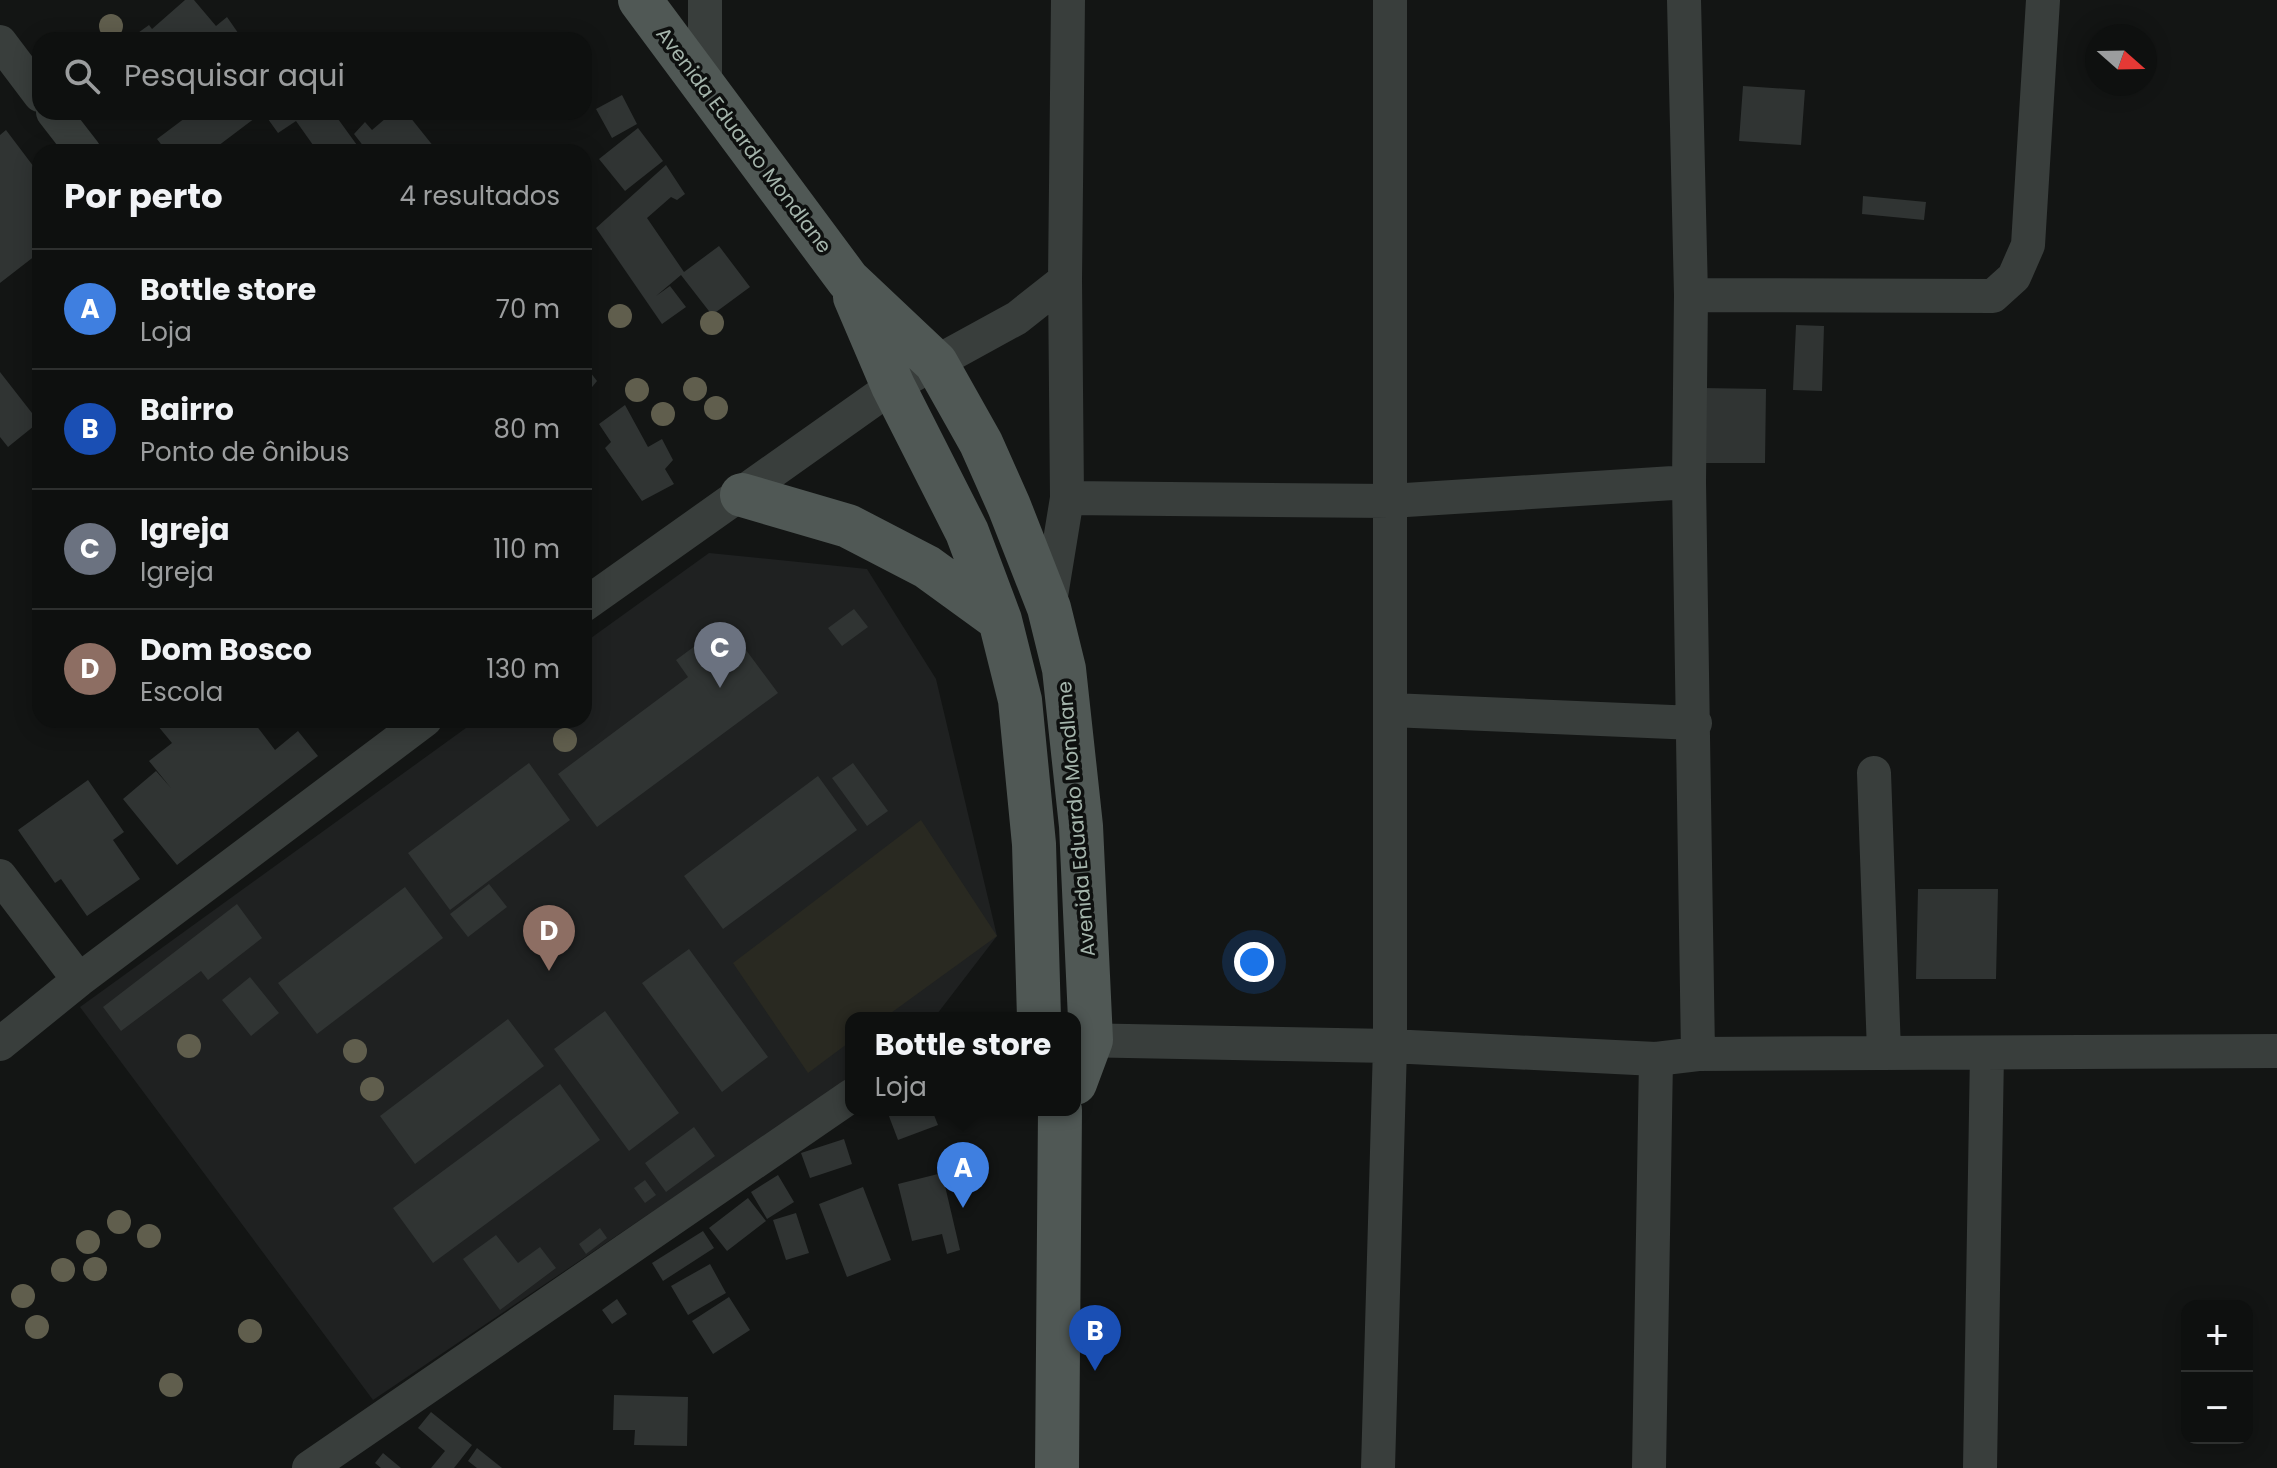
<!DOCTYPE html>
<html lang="pt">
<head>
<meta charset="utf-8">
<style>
	body { margin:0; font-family:Poppins,sans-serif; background:#1c1e1d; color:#f1f3f6 }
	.controls { position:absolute; right:24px; bottom:24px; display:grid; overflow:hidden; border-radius:16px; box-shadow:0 4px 20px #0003 }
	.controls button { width:72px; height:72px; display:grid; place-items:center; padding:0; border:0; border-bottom:2px solid #2e302f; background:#0e100f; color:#f1f3f6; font:40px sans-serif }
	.compass { position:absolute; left:2085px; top:24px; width:72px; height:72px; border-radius:50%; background:#0e100f; box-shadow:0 4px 20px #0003; rotate:110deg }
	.you { position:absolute; left:1254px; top:962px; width:28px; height:28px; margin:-20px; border:6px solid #fff; border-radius:50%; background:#1a73e8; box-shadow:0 0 0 12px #1a73e833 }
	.badge { display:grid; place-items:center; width:52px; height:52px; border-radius:50%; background:#ec339b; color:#fff; font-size:26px; font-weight:700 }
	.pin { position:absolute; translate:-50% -66px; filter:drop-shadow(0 2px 4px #0008) }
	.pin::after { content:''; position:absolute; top:42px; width:28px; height:24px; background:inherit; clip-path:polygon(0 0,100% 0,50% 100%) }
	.popup { position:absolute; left:845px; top:1012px; width:236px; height:104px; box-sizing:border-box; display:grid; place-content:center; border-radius:16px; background:#0e100f; filter:drop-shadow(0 2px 6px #0005); font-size:26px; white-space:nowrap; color:#9b9d9e }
	.popup b { font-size:30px; color:#f1f3f6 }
	.popup::after { content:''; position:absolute; left:50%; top:100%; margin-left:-16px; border:16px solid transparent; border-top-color:#0e100f }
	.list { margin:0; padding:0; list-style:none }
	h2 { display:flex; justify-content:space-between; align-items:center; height:104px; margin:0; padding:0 32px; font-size:34px }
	h2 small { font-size:26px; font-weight:400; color:#9b9d9e }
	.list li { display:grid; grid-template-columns:52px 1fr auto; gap:24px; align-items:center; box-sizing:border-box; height:120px; padding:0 32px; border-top:2px solid #2e302f }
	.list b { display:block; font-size:30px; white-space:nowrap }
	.list p { margin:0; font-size:26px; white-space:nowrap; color:#9b9d9e }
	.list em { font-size:26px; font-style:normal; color:#9b9d9e }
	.icon { flex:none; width:44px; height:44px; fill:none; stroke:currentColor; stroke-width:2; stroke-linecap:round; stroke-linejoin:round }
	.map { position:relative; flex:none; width:2277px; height:1468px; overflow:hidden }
	.search { position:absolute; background:#0e100f; box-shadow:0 4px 20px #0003; left:32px; top:32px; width:560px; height:88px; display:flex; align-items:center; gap:20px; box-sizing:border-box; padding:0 28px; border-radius:24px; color:#9b9d9e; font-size:30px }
	.panel { position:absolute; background:#0e100f; box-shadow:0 4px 20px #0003; left:32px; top:144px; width:560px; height:584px; border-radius:24px }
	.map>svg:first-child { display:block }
</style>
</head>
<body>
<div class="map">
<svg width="2277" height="1468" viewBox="0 0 2277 1468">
	<rect width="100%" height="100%" fill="#131514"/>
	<path fill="#1f2121" d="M709,553L867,569L936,679L997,936L934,1018H851V1078L373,1400L80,1007L477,720H584V643Z"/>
	<path fill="#292921" d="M921,820L997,936L884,1018H851V1041L808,1073L733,963Z"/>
	<path fill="#303433" d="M185,0H194L216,26L227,17L243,40H128L149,25L152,29Z
		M1743,86L1805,90L1801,145L1739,141Z
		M622,95L637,124L612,138L596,109Z
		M193,112H219L222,115L225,112H333L362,152H318L296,121L278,133L263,112L210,152H167L157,139Z
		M393,112H406L438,152H368L354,134L365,122L372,130Z
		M638,128L663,161L625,191L599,159Z
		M6,130L40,175V252L0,283V135Z
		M666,165L685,194L677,200L671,197L647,218L684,272L719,246L750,287L712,315L681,275L656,296L670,286L686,307L662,324L596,228Z
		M1863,196L1926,202L1924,220L1862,214Z
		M1796,325L1824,326L1822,391L1793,390Z
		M584,364L597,381L584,397Z
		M0,372L39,422L8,447L0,437Z
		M1701,388L1766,389L1765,463H1700Z
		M625,405L648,447L662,439L673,460L665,469L674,484L642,501L605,448L611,442L599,424Z
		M854,609L868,627L842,646L828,628Z
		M726,623L778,693L597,827L558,774L688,677L676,660Z
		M153,720H252L275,750L298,731L318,756L177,865L123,799L156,771L171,788L149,761L172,743Z
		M529,763L570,820L450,910L408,853Z
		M853,763L888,811L867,826L832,778Z
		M818,776L857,830L723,929L684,876Z
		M88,780L124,832L113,840L140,879L87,916L61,879L55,883L18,830Z
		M489,884L507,907L468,937L450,914Z
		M405,887L443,938L317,1034L278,983Z
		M1918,889H1998L1996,979H1916Z
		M237,904L262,938L208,980L201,971L121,1031L103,1007Z
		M689,949L768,1057L722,1092L642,983Z
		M250,977L279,1013L251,1036L222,1000Z
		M605,1011L679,1113L629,1151L554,1049Z
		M508,1019L544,1066L415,1164L380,1116Z
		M560,1084L600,1140L433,1263L393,1208Z
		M932,1110L938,1125L898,1140L887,1111Z
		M694,1127L715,1156L666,1192L645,1163Z
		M844,1139L852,1164L810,1178L801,1153Z
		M942,1173L960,1250L947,1254L942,1234L912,1241L898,1184Z
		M778,1175L794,1202L767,1219L751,1192Z
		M645,1180L656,1195L645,1203L634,1188Z
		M863,1187L891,1260L847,1277L819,1204Z
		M748,1198L766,1221L727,1251L709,1228Z
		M796,1213L809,1253L786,1260L773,1220Z
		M600,1228L607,1238L586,1254L579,1244Z
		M703,1231L714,1248L663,1281L652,1263Z
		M496,1235L518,1263L540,1247L556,1268L500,1310L463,1259Z
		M710,1264L726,1293L688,1315L671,1286Z
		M729,1297L750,1330L713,1354L692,1321Z
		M617,1299L627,1314L612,1324L602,1310Z
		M614,1395L688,1397L687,1446L634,1445L635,1430H613Z
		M431,1412L472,1445L454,1468H431L445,1451L418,1428Z
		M477,1448L502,1468H477L468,1461Z
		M383,1453L401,1468H381L375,1463Z"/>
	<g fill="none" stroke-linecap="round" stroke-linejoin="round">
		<path stroke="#393e3c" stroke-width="34" d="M1684,0L1691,295L1689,482L1698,1054
			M0,42L40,95
			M705,84V0
			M53,112L84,152
			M1691,295L1993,296L2014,277L2028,245L2043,0
			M1067,498L1390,501L1689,482
			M584,605L893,386L1017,318L1065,280
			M1049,608L1067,498L1065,280L1068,0
			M1391,710L1695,723
			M1874,773L1884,1052
			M0,876L79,980
			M1075,1040L1390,1046L1656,1059L1698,1054L2277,1051
			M0,1044L79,980L425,720
			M309,1468L851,1096
			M1378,1468L1390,1046V0
			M1649,1468L1656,1059
			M1980,1468L1987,1053"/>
		<path stroke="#505855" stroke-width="44" d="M640,0L848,280L936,363L981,443L1009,506L1049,608L1064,669L1081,826L1091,1040L1075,1083
			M855,297L893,386L967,532L1000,620L1020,700L1034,844L1039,1018
			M742,495L848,526L927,567L1000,620
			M1057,1468L1060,1110"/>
	</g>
	<g fill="#605e4d">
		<circle cx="111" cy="26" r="12"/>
		<circle cx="620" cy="316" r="12"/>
		<circle cx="712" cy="323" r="12"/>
		<circle cx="695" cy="389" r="12"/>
		<circle cx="637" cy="390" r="12"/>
		<circle cx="716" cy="408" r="12"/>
		<circle cx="663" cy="414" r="12"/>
		<circle cx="565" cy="740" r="12"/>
		<circle cx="189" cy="1046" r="12"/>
		<circle cx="355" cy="1051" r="12"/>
		<circle cx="372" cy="1089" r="12"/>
		<circle cx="119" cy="1222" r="12"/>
		<circle cx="149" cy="1236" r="12"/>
		<circle cx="88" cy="1242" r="12"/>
		<circle cx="95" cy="1269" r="12"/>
		<circle cx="63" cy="1270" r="12"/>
		<circle cx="23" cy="1296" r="12"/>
		<circle cx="37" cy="1327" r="12"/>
		<circle cx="250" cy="1331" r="12"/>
		<circle cx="171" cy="1385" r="12"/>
	</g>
	<g text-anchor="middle" stroke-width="7" stroke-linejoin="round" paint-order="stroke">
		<g font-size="20" fill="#a5b5ac" stroke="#0e100f">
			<text transform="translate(744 140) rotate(53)" y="7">Avenida Eduardo Mondlane</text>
			<text transform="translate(1076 819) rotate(-95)" y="7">Avenida Eduardo Mondlane</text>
		</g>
	</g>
</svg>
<div class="controls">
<button>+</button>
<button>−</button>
</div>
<svg class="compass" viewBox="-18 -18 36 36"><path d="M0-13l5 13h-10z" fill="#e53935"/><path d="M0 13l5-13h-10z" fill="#9b9d9e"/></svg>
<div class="you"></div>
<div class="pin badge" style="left:963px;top:1208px;background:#3f7fe0">A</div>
<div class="popup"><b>Bottle store</b>Loja</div>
<div class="pin badge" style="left:1095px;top:1371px;background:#1a4fb4">B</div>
<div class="pin badge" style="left:720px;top:688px;background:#6b7280">C</div>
<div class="pin badge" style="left:549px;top:971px;background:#8d6e63">D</div>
<div class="search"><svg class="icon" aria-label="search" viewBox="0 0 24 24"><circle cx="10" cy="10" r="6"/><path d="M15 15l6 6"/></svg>Pesquisar aqui</div>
<section class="panel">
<h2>Por perto<small>4 resultados</small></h2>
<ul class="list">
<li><span class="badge" style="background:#3f7fe0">A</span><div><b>Bottle store</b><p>Loja</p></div><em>70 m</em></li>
<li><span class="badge" style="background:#1a4fb4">B</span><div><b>Bairro</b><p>Ponto de ônibus</p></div><em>80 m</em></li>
<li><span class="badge" style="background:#6b7280">C</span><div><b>Igreja</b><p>Igreja</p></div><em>110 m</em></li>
<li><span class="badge" style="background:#8d6e63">D</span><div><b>Dom Bosco</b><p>Escola</p></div><em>130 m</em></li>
</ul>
</section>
</div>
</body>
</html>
